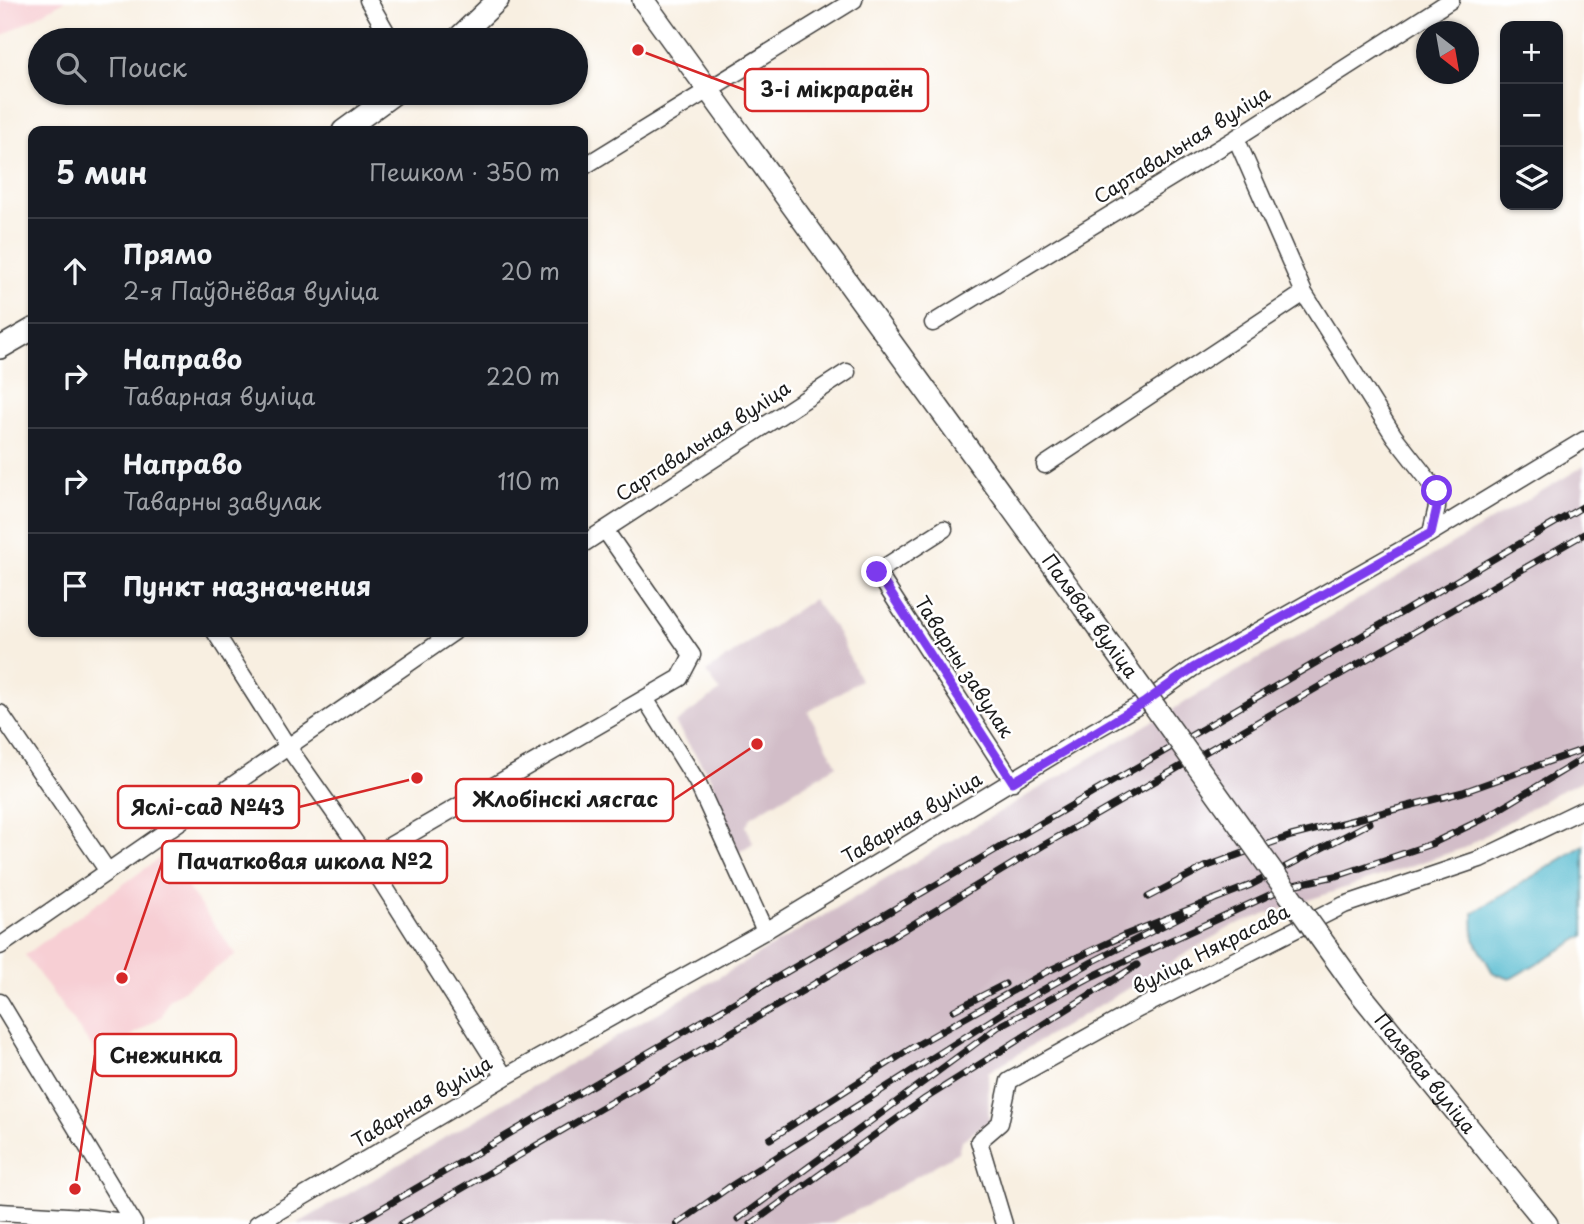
<!DOCTYPE html>
<html lang="ru">
<head>
<meta charset="utf-8">
<style>
	body { margin:0; font-family:"Playpen Sans",sans-serif; background:#242831; color:#f1f3f6 }
	.controls { position:absolute; right:21px; top:21px; display:grid; overflow:hidden; border-radius:14px; box-shadow:0 2px 5px #0004 }
	.controls button { width:63px; height:63px; display:grid; place-items:center; padding:0; border:0; border-bottom:2px solid #363941; background:#171b24; color:#f1f3f6; font:35px sans-serif }
	.compass { position:absolute; left:1416px; top:21px; width:63px; height:63px; border-radius:50%; background:#171b24; box-shadow:0 2px 5px #0004; rotate:149deg }
	.stop { position:absolute; width:21px; height:21px; margin:-16px; border:5px solid #7c3aed; border-radius:50%; background:#fff }
	.stop.end { background:#7c3aed; border-color:#fff; box-shadow:0 2px 7px #0008 }
	.list { margin:0; padding:0; list-style:none }
	h2 { display:flex; justify-content:space-between; align-items:center; height:91px; margin:0; padding:0 28px; font-size:30px }
	h2 small { font-size:23px; font-weight:400; color:#9ea1a6 }
	.list li { display:grid; grid-template-columns:46px 1fr auto; gap:21px; align-items:center; box-sizing:border-box; height:105px; padding:0 28px; border-top:2px solid #363941 }
	.list b { display:block; font-size:26px; white-space:nowrap }
	.list p { margin:0; font-size:23px; white-space:nowrap; color:#9ea1a6 }
	.list em { font-size:23px; font-style:normal; color:#9ea1a6 }
	.icon { flex:none; width:38px; height:38px; fill:none; stroke:currentColor; stroke-width:2; stroke-linecap:round; stroke-linejoin:round }
	.map { position:relative; flex:none; width:1584px; height:1224px; overflow:hidden }
	.search { position:absolute; background:#171b24; box-shadow:0 2px 5px #0004; left:28px; top:28px; width:560px; height:77px; display:flex; align-items:center; gap:18px; box-sizing:border-box; padding:0 24px; border-radius:38px; color:#9ea1a6; font-size:26px }
	.panel { position:absolute; background:#171b24; box-shadow:0 2px 5px #0004; left:28px; top:126px; width:560px; height:511px; border-radius:14px }
	.map>svg:first-child { display:block }
</style>
</head>
<body>
<div class="map">
<svg width="1584" height="1224" viewBox="0 0 1584 1224">
	<rect width="100%" height="100%" fill="#fff"/>
	<filter id="ink" filterUnits="userSpaceOnUse"><feTurbulence type="fractalNoise" baseFrequency=".0143" numOctaves="2"/><feDisplacementMap in="SourceGraphic" scale="14" xChannelSelector="R" yChannelSelector="G"/><feConvolveMatrix kernelMatrix="1 2 1 2 8 2 1 2 1" color-interpolation-filters="sRGB"/></filter>
	<filter id="wash" filterUnits="userSpaceOnUse"><feTurbulence type="fractalNoise" baseFrequency=".00686" numOctaves="4" result="noise"/><feDisplacementMap in="SourceGraphic" scale="28" xChannelSelector="R" yChannelSelector="G"/><feGaussianBlur stdDeviation="1.57" result="paint"/><feColorMatrix in="noise" values="0 0 0 0 0 0 0 0 0 0 0 0 0 0 0 0 0 1.4 0 .05"/><feComposite in="paint" operator="in"/></filter>
	<g filter="url(#wash)">
		<rect width="100%" height="100%" fill="#f8efe1"/>
		<path fill="#f7cfd4" d="M0,0H66L0,37Z
			M164,855L236,955L168,1000L162,1016L99,1057L25,955Z"/>
		<path fill="#d2bdc8" d="M1584,466V780L1556,793L1464,848L1234,925L988,1072L989,1121L961,1141L958,1152L868,1205L829,1224H297L832,911Z
			M813,599L838,633L860,680L808,712L837,765L752,816L746,826L753,843L733,856L719,821L711,779L675,723L720,691L706,672Z"/>
		<path fill="#50b8ce" stroke="#366a75" stroke-width="2" d="M1584,845V936L1510,979L1493,973L1474,939L1473,913Z"/>
	</g>
	<g filter="url(#ink)">
		<g fill="none" stroke-linecap="round" stroke-linejoin="round">
			<defs>
				<path id="minor" d="M368,0L391,40
					M1236,138L1304,293L1394,436L1437,491V507L1431,533
					M583,167L854,0
					M933,323L1236,138L1451,0
					M1045,465L1304,293
					M944,529L877,572L1013,782
					M583,544L847,372
					M215,632L288,747L367,859L505,1077
					M646,700L697,782L765,931
					M0,713L107,870
					M367,859L680,678L692,655L605,530
					M0,946L454,632
					M0,1002L134,1224
					M0,1212L84,1217L133,1223
					M257,1224L505,1077L765,931L1092,732L1145,702L1193,668L1431,533L1584,440
					M1004,1224L979,1141L1000,1123L1009,1081L1138,1009L1344,905L1480,859L1584,809"/>
				<g id="secondary">
					<path d="M643,0L1084,608"/>
					<path d="M456,40L498,0"/>
					<path d="M343,131L395,93"/>
					<path d="M0,348L33,329"/>
					<path id="s1" d="M1359,992L1547,1224"/>
				</g>
			</defs>
			<use href="#minor" stroke="#3d3c3a" stroke-width="19"/>
			<use href="#secondary" stroke="#3d3c3a" stroke-width="24"/>
			<use href="#minor" stroke="#fff" stroke-width="16"/>
			<use href="#secondary" stroke="#fff" stroke-width="21"/>
			<defs>
				<path id="rail" d="M1148,897L1205,867L1257,848L1291,836L1463,792L1584,749
					M1215,899L1251,885L1370,823
					M954,1010L1005,984
					M738,1219L998,1027L1093,976L1289,886L1340,875L1431,844L1483,819L1584,758
					M355,1224L1584,506
					M401,1224L804,990L1044,845L1584,534
					M677,1224L728,1188L1009,1009L1092,962L1215,899L1125,935L1046,972L915,1046L770,1139
					M751,1224L923,1100L1137,965"/>
			</defs>
			<use href="#rail" stroke="#1c1c1c" stroke-width="7"/>
			<use href="#rail" stroke="#fff" stroke-width="4.5" stroke-dasharray="13" stroke-linecap="butt"/>
			<defs>
				<path id="secondary-bridge" d="M1084,608L1359,992"/>
			</defs>
			<use href="#secondary-bridge" stroke="#3d3c3a" stroke-width="24" stroke-linecap="butt"/>
			<use href="#secondary-bridge" stroke="#fff" stroke-width="21"/>
		</g>
	</g>
	<g fill="none" stroke-linecap="round" stroke-linejoin="round" filter="url(#ink)">
		<path stroke="#7c3aed" stroke-width="9" d="M877,572L1013,782L1145,702L1193,668L1431,533L1437,507V491"/>
	</g>
	<g text-anchor="middle" stroke-width="5" stroke-linejoin="round" paint-order="stroke">
		<g font-size="19" fill="#1c1c1c" stroke="#fff">
			<text transform="translate(1182 145) rotate(-32)" y="7">Сартавальная вуліца</text>
			<text transform="translate(703 441) rotate(-33)" y="7">Сартавальная вуліца</text>
			<text transform="translate(1090 616) rotate(54)" y="7">Палявая вуліца</text>
			<text transform="translate(964 667) rotate(57)" y="7">Таварны завулак</text>
			<text transform="translate(912 818) rotate(-31)" y="7">Таварная вуліца</text>
			<text transform="translate(1211 949) rotate(-27)" y="7">вуліца Някрасава</text>
			<text dy="7" stroke="none"><textPath href="#s1" startOffset="105">Палявая вуліца</textPath></text>
			<text transform="translate(422 1102) rotate(-31)" y="7">Таварная вуліца</text>
		</g>
	</g>
	<path fill="none" stroke="#d62828" stroke-width="2.5" d="M638 50L745 90M757 744L673 800M417 778L299 807M122 978L162 862M75 1189L95 1055"/>
	<g fill="#d62828" stroke="#fff" stroke-width="2.5">
		<circle cx="638" cy="50" r="7"/>
		<circle cx="757" cy="744" r="7"/>
		<circle cx="417" cy="778" r="7"/>
		<circle cx="122" cy="978" r="7"/>
		<circle cx="75" cy="1189" r="7"/>
	</g>
	<g fill="#fff" stroke="#d62828" stroke-width="2.5">
		<rect x="745" y="69" width="183" height="42" rx="7"/>
		<rect x="456" y="779" width="217" height="42" rx="7"/>
		<rect x="118" y="786" width="181" height="42" rx="7"/>
		<rect x="162" y="841" width="285" height="42" rx="7"/>
		<rect x="95" y="1034" width="141" height="42" rx="7"/>
	</g>
	<g font-size="21" text-anchor="middle" font-weight="bold" fill="#1c1c1c">
		<text x="837" y="97">3-і мікрараён</text>
		<text x="565" y="807">Жлобінскі лясгас</text>
		<text x="208" y="815">Яслі-сад №43</text>
		<text x="305" y="869">Пачатковая школа №2</text>
		<text x="166" y="1063">Снежинка</text>
	</g>
</svg>
<div class="controls">
<button>+</button>
<button>−</button>
<button><svg class="icon" aria-label="layers" viewBox="0 0 24 24"><path d="M12 4l9 5-9 5-9-5zM3 14l9 5 9-5"/></svg></button>
</div>
<svg class="compass" viewBox="-18 -18 36 36"><path d="M0-13l5 13h-10z" fill="#e53935"/><path d="M0 13l5-13h-10z" fill="#9ea1a6"/></svg>
<div class="stop" style="left:1437px;top:491px"></div>
<div class="stop end" style="left:877px;top:572px"></div>
<div class="search"><svg class="icon" aria-label="search" viewBox="0 0 24 24"><circle cx="10" cy="10" r="6"/><path d="M15 15l6 6"/></svg>Поиск</div>
<section class="panel">
<h2>5 мин<small>Пешком · 350 m</small></h2>
<ul class="list">
<li><svg class="icon" aria-label="ahead" viewBox="0 0 24 24"><path d="M12 20V5M6 11l6-6 6 6"/></svg><div><b>Прямо</b><p>2-я Паўднёвая вуліца</p></div><em>20 m</em></li>
<li><svg class="icon" aria-label="right" viewBox="0 0 24 24"><path d="M7 20v-9h11M14 6l5 5-5 5"/></svg><div><b>Направо</b><p>Таварная вуліца</p></div><em>220 m</em></li>
<li><svg class="icon" aria-label="right" viewBox="0 0 24 24"><path d="M7 20v-9h11M14 6l5 5-5 5"/></svg><div><b>Направо</b><p>Таварны завулак</p></div><em>110 m</em></li>
<li><svg class="icon" aria-label="arrive" viewBox="0 0 24 24"><path d="M6 21V4h12l-3 4 3 4H6"/></svg><div><b>Пункт назначения</b></div></li>
</ul>
</section>
</div>
</body>
</html>
